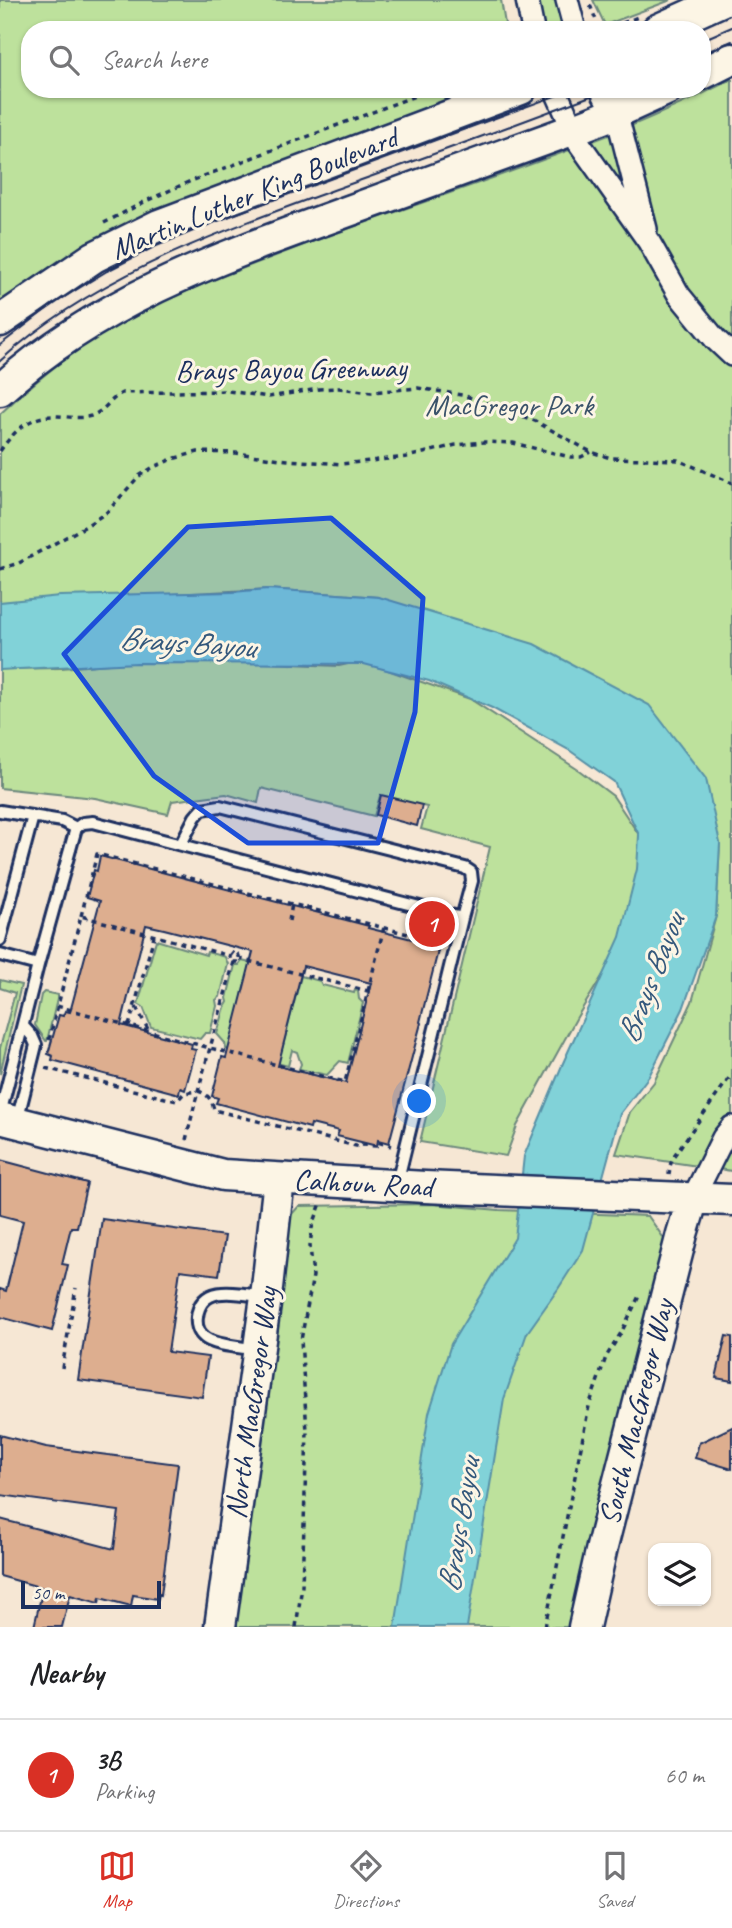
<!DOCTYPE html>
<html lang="en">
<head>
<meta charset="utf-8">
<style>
	body { margin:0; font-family:Caveat,sans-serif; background:#f6f6f6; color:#202124 }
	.controls { position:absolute; right:21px; bottom:21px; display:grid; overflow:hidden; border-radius:14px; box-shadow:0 2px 5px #0004 }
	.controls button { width:63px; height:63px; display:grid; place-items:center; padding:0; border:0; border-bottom:2px solid #e0e0e0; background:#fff; color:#202124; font:35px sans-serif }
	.scale { position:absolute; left:21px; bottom:18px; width:140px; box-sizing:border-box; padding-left:7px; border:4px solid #1b2f5e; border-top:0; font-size:19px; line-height:24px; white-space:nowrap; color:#1b2f5e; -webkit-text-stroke:5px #fcf5e5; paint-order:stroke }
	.you { position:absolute; left:420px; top:1102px; width:24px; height:24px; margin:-18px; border:5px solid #fff; border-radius:50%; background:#1a73e8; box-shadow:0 0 0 10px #1a73e833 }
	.badge { display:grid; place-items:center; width:46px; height:46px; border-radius:50%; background:#d93025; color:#fff; font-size:23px; font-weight:700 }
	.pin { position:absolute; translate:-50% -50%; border:4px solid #fff; box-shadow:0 2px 7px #0006 }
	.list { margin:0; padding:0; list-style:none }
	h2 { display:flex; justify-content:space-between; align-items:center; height:91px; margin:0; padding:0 28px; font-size:30px }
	h2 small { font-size:23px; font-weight:400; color:#757577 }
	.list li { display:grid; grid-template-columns:46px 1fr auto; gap:21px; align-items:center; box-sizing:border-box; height:112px; padding:0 28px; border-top:2px solid #e0e0e0 }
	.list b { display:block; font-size:26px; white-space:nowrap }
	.list p { margin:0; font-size:23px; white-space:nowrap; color:#757577 }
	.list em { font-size:23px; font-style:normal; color:#757577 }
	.icon { flex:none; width:38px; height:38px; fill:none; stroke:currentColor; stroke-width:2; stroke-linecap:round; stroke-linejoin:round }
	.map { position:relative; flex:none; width:732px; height:1627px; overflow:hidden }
	.search { position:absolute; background:#fff; box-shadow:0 2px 5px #0004; left:21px; right:21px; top:21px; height:77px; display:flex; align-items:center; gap:18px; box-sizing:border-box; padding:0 24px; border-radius:28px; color:#757577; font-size:26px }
	.sheet { height:203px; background:#fff }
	nav { display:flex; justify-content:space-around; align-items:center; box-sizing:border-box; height:98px; border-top:2px solid #e0e0e0; background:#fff; font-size:19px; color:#757577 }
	nav a { display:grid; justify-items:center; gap:4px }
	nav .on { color:#d93025 }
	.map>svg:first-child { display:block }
</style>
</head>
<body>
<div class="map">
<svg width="732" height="1627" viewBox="0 0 732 1627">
	<rect width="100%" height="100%" fill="#f6e7d4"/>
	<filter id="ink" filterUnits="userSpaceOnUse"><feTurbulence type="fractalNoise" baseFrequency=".0143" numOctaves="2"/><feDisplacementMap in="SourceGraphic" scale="14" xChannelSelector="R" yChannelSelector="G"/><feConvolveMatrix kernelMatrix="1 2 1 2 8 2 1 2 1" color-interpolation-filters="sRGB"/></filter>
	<g filter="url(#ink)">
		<path fill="#bde19c" stroke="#6c887d" stroke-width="2" d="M0,0H501L506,30H30V89H488L0,309Z
			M538,0H557L565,30H544Z
			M593,0H671L605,25Z
			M732,79V1171L616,1154L630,1112L654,1082L692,1002L716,916L720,843L379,597L268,589L0,603V414C41,375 90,337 141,312C189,288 239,270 288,251C436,194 591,152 732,79Z
			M170,659L339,666L362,661L470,699L580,771L613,796L639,835L641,889L622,944L577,1017L517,1126L506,1156L420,1142L490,847L421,829L427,807L380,796L374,816L261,788L258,803L226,794L172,801L168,814L95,798L0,788V669L61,668Z
			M156,940L206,955L207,952L225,957L228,964L220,997L216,1000L217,1006L210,1033H205L200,1039L151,1027L143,1007L138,1004Z
			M242,961L262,966L242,1054L226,1049L225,1043L217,1034L225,1007L228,1002L227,998L235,965H239Z
			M301,976L320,981L322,985L354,993L355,990L358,991L359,999L363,1003L348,1063L340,1061L327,1075L299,1069L301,1064L297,1052L292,1050L288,1066L265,1060L282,1049Z
			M0,980L21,985L0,1074V1048L15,993L0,988Z
			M44,992L58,995L47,1041H46L35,1025L41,995Z
			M431,1204L499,1210L648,1216L665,1240L569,1627H235L291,1215L299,1206Z"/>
		<path fill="#81d2d8" stroke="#5891a7" stroke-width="2" d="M268,589L379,597L534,644L649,705L706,779L720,843L716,916L683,1009L649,1076L620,1114L583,1250L558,1289L527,1333L504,1399L467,1627H395L429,1413L451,1344L515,1238L524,1156L563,1063L620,937L637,869L639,835L614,782L569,750L492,708L429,681L364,664L137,663L0,670V602L60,596L233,592Z"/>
		<path fill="#ddae8f" stroke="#1b2f5e" stroke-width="2" fill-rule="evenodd" d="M381,795L422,805L417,826L376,815Z
			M100,856L369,926L368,928L428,943L427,948L438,951L420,1022L421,1023L389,1143L378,1140L377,1146L337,1136L339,1131L311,1124L310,1128L216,1103L218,1098L212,1096L222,1057L226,1058L253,952L164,929L146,925L121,1025L192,1044L191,1049L196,1050L185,1090L180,1088L179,1094L52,1060L53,1056L48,1054L59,1015L63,1016L65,1011L70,1012L100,901L87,897L94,870L97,871ZM303,966L371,983L346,1083L278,1066Z
			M0,1160L87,1183L77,1227H71L62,1264L68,1265L52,1331L0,1317V1289L6,1291L23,1221L0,1215Z
			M102,1219L225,1236L219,1275L180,1270L168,1352L208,1357L202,1397L78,1380Z
			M726,1336L732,1337V1381L716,1378Z
			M732,1427V1469L695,1458L699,1443Z
			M0,1435L46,1447L178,1464L161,1595L159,1594L158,1599L133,1595L131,1606L100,1598L99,1603L70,1595L62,1627H34L43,1588L0,1576V1519L114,1549L119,1511L0,1495Z"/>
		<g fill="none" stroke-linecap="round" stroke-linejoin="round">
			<defs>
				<path id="lane" d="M0,811L62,821L76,828
					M181,844L195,817L202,809L220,806L465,868L471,872L472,881L462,918
					M0,940L33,816
					M0,955L38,965
					M0,1114L38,965L76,828L83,823L93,822L462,918L397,1183
					M17,1121L36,1045L32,1036L23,1026
					M257,1350C243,1347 214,1346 204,1337C198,1332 196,1324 197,1317C201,1282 241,1294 265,1297"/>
				<path id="street" d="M527,0L533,30
					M567,0L575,30
					M555,89L579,143L649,242L679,295L715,339L732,355
					M601,89L620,127L646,229
					M693,1198L723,1138L732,1127"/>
				<path id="secondary" d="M657,30L723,0
					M702,74L732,59
					M0,321L94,257L159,225L521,89
					M0,390C95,303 213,260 332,217C412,188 492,159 572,130L613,114L668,89
					M0,1118L223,1175L425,1187L732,1200
					M220,1627L266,1297L279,1179
					M584,1627L602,1547L682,1234L693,1198"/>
			</defs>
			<use href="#lane" stroke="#1b2f5e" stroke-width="16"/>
			<use href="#street" stroke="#1b2f5e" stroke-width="26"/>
			<use href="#secondary" stroke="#1b2f5e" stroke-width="35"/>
			<path stroke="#1b2f5e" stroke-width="3.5" stroke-dasharray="5 5" stroke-linecap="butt" d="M590,5L600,30
				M604,30L638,17
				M104,223L148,200L191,181L433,89
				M0,451C14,431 31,414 58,416C69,417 81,419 91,416C105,411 110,399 122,393L228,391L268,397L319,389L339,388L371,392L418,388L462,395L502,408L535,421L591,452L611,458L678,460L732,483
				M0,569L19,563L86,526L107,512L139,476L152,468L172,459L198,452L236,453L288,460L342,464L407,457L456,445L484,442L513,443L570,457H581L591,452
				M81,916L97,854L443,943
				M289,921L292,904
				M368,991L384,927
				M57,1006L210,1048L345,1082L368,991L240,959
				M136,1007L149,1031
				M129,1026L154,936
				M49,1040L81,916L230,956V960L234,962H239C240,956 239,954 234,951L230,956
				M45,1068L177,1101L184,1093L198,1091L234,962
				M186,1140L198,1091C208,1094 212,1100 214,1110L360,1147L362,1145L376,1146L377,1142L391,1146
				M669,1175L670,1166L673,1157L732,1074
				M62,1368L76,1288
				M296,1627L302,1586L307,1431L301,1340L313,1276L310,1246L312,1228L321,1203
				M545,1627L589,1406L606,1357L621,1333L640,1294"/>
			<use href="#lane" stroke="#fcf5e5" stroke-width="10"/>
			<use href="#street" stroke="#fcf5e5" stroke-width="21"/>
			<use href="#secondary" stroke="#fcf5e5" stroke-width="30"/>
			<path stroke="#1b2f5e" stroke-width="2" d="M702,40L732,27
				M702,54L732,41
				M0,345L53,304L107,271L154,247L235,214L574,89
				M0,361C96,274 220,232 339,188C429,156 520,123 609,89"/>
		</g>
	</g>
	<path fill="#1d4ed8" fill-opacity="0.2" stroke="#1d4ed8" stroke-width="5" stroke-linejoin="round" d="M331,518L423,598L415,712L378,843H248L154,776L64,654L188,527Z"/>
	<g text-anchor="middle" stroke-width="6" stroke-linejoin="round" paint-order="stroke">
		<g font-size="30" fill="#1b2f5e" stroke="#fcf5e5">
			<text transform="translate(254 193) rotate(-22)" y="10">Martin Luther King Boulevard</text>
			<text transform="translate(291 369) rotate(-1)" y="10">Brays Bayou Greenway</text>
			<text transform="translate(363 1183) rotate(3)" y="10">Calhoun Road</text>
			<text transform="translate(251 1403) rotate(-82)" y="10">North MacGregor Way</text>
			<text transform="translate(636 1412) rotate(-76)" y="10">South MacGregor Way</text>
		</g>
		<g font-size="30" fill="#3b536a" stroke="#fcf5e5">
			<text x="509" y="415">MacGregor Park</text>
		</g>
		<g font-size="32" font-style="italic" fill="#34587c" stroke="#fcf5e5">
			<text transform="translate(187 642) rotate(4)" y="11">Brays Bayou</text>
			<text transform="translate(650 978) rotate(-69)" y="11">Brays Bayou</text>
			<text transform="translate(458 1525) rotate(-81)" y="11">Brays Bayou</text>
		</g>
	</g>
</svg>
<div class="controls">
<button><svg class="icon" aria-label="layers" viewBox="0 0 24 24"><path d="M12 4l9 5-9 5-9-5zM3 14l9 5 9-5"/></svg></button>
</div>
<div class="scale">50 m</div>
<div class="you"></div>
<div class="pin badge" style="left:432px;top:924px">1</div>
<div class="search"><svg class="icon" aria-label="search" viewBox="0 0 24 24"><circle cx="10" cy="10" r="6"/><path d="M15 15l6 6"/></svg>Search here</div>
</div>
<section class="sheet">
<h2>Nearby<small></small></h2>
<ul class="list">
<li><span class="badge">1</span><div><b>3B</b><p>Parking</p></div><em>60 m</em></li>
</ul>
</section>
<nav>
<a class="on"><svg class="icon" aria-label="map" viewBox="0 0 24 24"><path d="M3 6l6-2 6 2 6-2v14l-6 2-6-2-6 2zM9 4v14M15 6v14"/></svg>Map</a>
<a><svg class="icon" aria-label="directions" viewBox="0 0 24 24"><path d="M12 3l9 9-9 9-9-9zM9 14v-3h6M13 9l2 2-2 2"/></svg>Directions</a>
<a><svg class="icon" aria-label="saved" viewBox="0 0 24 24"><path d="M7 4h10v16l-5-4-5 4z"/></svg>Saved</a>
</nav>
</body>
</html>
